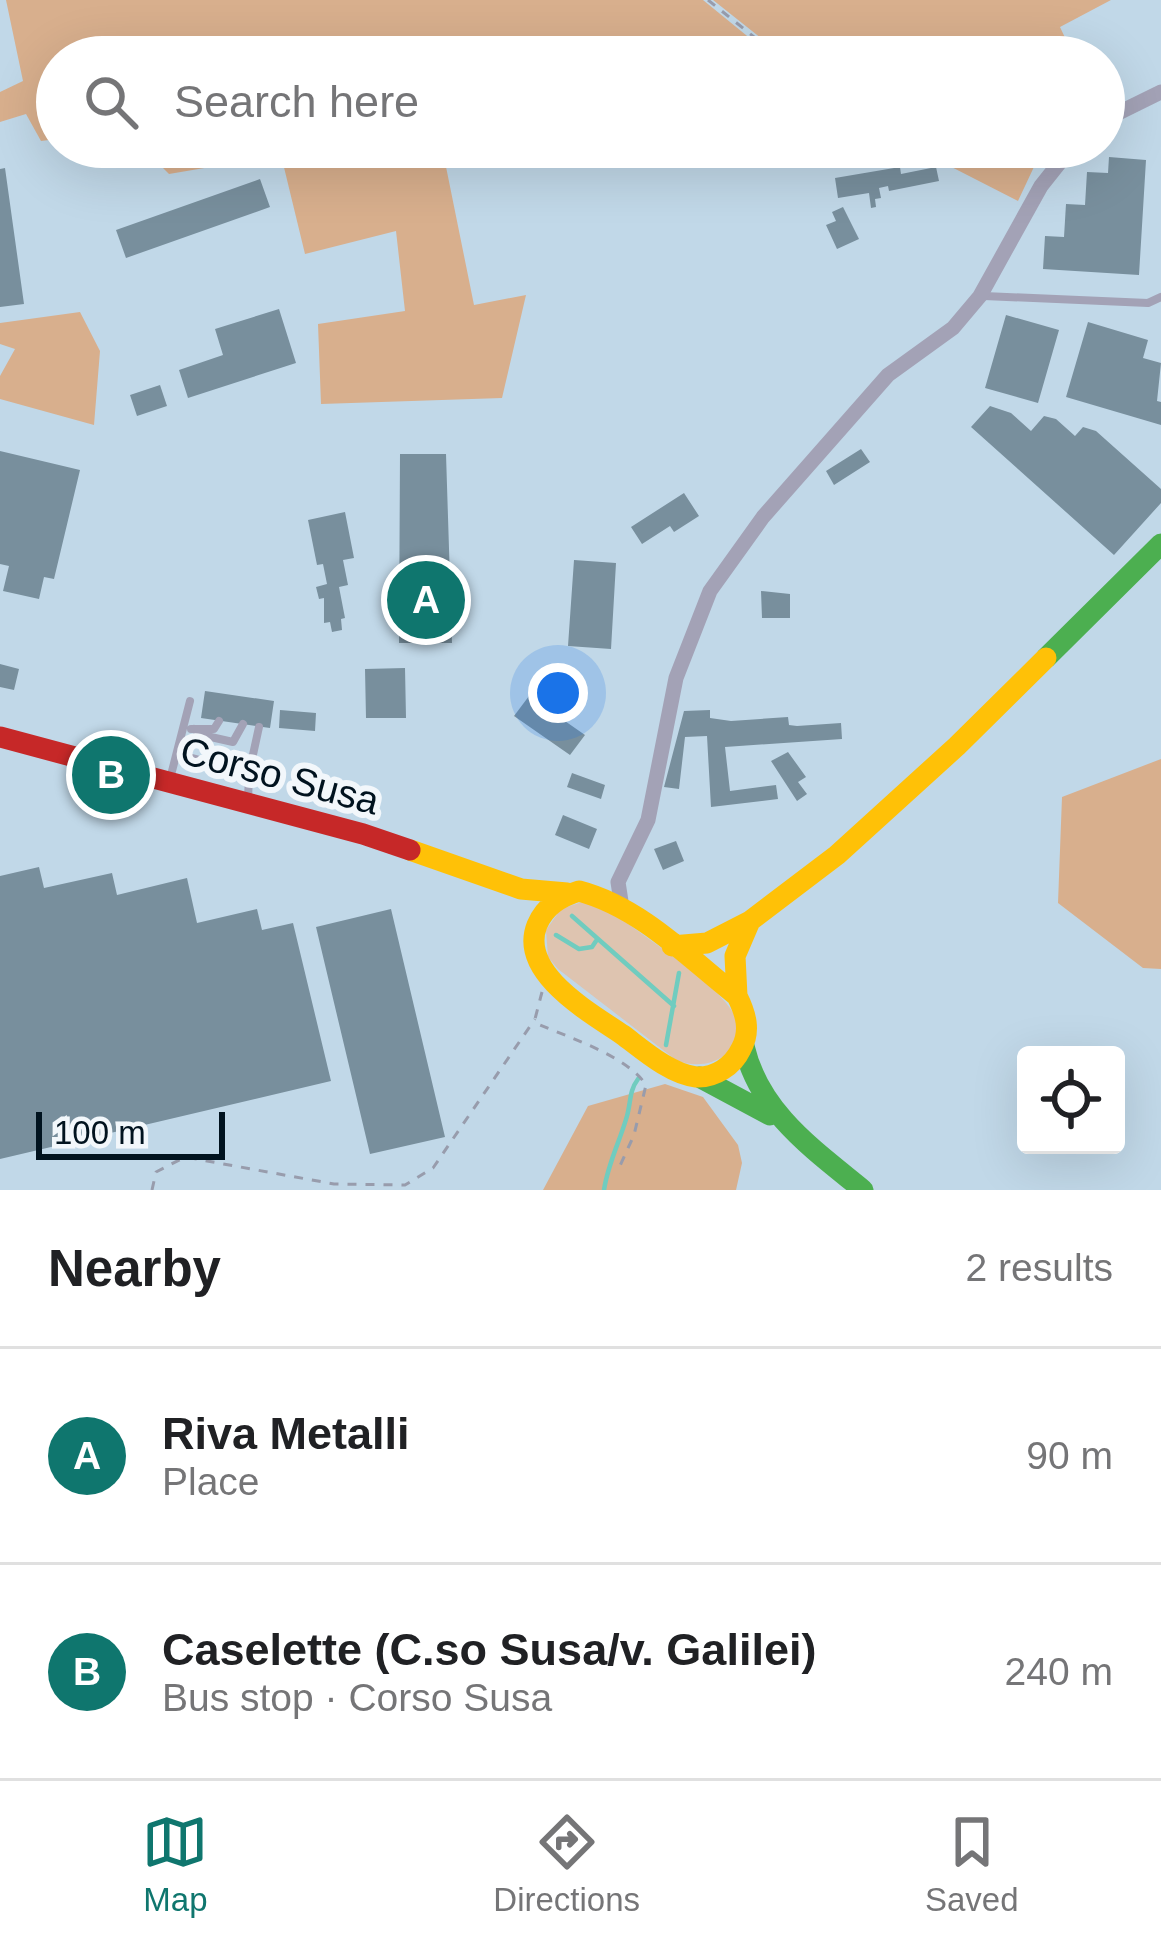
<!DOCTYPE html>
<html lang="en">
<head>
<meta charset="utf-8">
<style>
	body { margin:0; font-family:Helvetica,sans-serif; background:#f2f2f2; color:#202124 }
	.controls { position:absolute; right:36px; bottom:36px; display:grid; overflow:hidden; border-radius:12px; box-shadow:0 12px 48px #0002 }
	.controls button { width:108px; height:108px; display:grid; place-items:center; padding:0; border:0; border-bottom:3px solid #e0e0e0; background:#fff; color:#202124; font:60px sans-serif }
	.scale { position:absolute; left:36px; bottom:30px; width:189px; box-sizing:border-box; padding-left:12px; border:6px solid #01131f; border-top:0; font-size:33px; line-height:42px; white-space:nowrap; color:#01131f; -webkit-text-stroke:9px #f2f7fb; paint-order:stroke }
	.you { position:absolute; left:558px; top:693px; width:42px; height:42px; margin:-30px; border:9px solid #fff; border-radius:50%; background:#1a73e8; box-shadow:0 0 0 18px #1a73e833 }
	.badge { display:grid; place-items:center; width:78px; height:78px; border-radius:50%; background:#0f766e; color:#fff; font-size:39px; font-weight:700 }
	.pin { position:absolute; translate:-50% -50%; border:6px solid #fff; box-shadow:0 3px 12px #0006 }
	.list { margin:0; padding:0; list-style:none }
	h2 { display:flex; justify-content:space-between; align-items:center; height:156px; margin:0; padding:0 48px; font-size:51px }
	h2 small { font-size:39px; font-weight:400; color:#757577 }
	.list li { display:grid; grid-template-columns:78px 1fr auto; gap:36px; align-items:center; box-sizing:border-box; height:216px; padding:0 48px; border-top:3px solid #e0e0e0 }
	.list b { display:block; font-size:45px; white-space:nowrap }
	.list p { margin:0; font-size:39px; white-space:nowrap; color:#757577 }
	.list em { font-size:39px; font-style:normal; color:#757577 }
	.icon { flex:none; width:66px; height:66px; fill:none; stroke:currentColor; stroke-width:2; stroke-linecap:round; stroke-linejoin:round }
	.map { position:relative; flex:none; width:1161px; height:1190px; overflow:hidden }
	.search { position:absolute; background:#fff; box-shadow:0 12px 48px #0002; left:36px; right:36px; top:36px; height:132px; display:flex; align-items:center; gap:30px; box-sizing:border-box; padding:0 42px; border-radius:66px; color:#757577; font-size:45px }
	.sheet { height:588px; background:#fff }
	nav { display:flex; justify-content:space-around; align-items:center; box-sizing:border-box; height:168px; border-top:3px solid #e0e0e0; background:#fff; font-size:33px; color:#757577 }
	nav a { display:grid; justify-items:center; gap:6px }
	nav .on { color:#0f766e }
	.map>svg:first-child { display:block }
</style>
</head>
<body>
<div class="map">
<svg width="1161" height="1190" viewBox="0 0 1161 1190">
	<rect width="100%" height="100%" fill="#c1d8e8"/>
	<path fill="#dec4b0" d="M585,901L606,908C631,927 728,991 735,1017C745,1055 707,1073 676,1060L558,969L548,957L546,930L561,909Z"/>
	<path fill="#d8af8d" d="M6,0H703L773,57H57V139L41,141L26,114L0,122V92L23,81Z
		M713,0H1111L1060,27L1074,57H785Z
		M142,147H442L474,305L526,295L502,398L321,404L318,324L405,311L396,231L305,254L281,155L169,174Z
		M930,147H1031L1040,154L1018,201L930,156Z
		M80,312L100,351L94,425L0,399V376L15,349L0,344V323Z
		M1161,759V969L1143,968L1058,903L1062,797Z
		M665,1084L703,1097L738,1145L742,1163L736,1190H543L588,1106Z"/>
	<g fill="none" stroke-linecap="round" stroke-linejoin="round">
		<path stroke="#70ccbf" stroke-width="4.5" d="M572,916L674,1006
			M556,935L579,949L592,947L596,941
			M666,1045L679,973
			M604,1190C608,1163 620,1141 627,1116C631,1102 629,1091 638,1079"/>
	</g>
	<path fill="#788f9d" d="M1109,157L1146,160L1139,275L1043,269L1045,236L1064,237L1066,204L1085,205L1087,172L1108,173Z
		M900,167L901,174L936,167L939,181L889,191L888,186L879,188L881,198L875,199L876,207L871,208L869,193L838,198L835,178Z
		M5,168L24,304L0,307V169Z
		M260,179L270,207L126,258L116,230Z
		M843,207L859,239L837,249L826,225L836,221L832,212Z
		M279,309L296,363L188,398L179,370L223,355L215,329Z
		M1006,315L1059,330L1038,403L985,388Z
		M1088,322L1148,340L1143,358L1161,363L1157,401L1161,402V425L1066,397Z
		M160,385L167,406L137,416L130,395Z
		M990,406L1011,413L1031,431L1044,416L1056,419L1075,436L1083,427L1096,431L1161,489V503L1114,555L971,427Z
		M861,449L870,462L834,485L826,471Z
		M0,451L80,470L54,579L44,577L39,599L3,591L9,566L0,564Z
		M400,454H446L452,643H399Z
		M684,493L699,516L674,532L670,526L642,544L631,527Z
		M345,512L354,558L343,560L348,585L339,587L345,618L341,619L342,630L332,632L330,622L324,623V598L319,599L316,587L327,584L323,564L317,565L308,520Z
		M574,560L616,563L611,649L568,646Z
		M761,591L790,594V618H762Z
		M0,664L19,669L14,690L0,687Z
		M405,668L406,718H366L365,669Z
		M205,691L274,701L270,728L201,718Z
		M529,696L585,735L570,755L514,716Z
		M280,710L316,713L315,731L279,728Z
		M710,710V718L731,721L788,717L789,725L797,726L841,723L842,739L725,747L730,791L776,785L778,799L711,807L707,736L685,737L679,789L664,787L684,711Z
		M788,752L806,777L798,782L807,794L797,801L771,761Z
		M572,773L605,785L601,799L567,787Z
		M563,815L597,829L589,849L555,835Z
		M676,841L684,861L663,870L654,849Z
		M39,867L44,888L112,873L117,895L187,878L197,923L257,909L262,930L293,923L331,1081L0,1159V876Z
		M391,909L445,1137L370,1154L316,927Z"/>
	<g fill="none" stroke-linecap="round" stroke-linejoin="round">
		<path stroke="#989cac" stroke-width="3" stroke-dasharray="9 9" stroke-linecap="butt" d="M708,0L779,57
			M1037,147L1041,151
			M542,992L535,1019L540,1025C571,1038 628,1057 646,1085L634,1135L619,1168
			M152,1190L156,1172L185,1157L334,1184L405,1185L433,1168L535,1019"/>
		<path stroke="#a3a2b6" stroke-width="8" d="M984,296L1148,303L1161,297
			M191,729H214L219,721
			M194,729L202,735L233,742L243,724
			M177,754L249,773L248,801
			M249,773L259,727
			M171,775L190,701"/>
		<path stroke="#a3a2b6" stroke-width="15" d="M1104,120L1161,92
			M622,908L618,882L648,820L676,678L710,591L763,517L888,375L953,328L980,296L1041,186L1072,147"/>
		<path stroke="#4caf50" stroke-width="21" d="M1046,658L1161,544
			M744,1046C759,1112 813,1149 863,1190
			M699,1077L770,1115"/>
		<path stroke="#ffc107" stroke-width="21" d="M410,850L521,889L567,893
			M579,891C640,907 689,958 737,996C746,1014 751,1031 741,1049C733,1066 715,1078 696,1077C670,1074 643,1050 623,1035C591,1013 518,973 537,925C545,906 560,897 579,891Z
			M672,946L707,943L750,921L837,855L957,746L1046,658
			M737,996L735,956L750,921"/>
		<path stroke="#c62828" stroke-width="21" d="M0,737L363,834L410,850"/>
	</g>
	<g text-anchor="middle" stroke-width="12" stroke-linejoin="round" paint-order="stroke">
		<g font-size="39" fill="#01131f" stroke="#f2f7fb">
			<text transform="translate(280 775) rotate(15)" y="14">Corso Susa</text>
		</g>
	</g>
</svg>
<div class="controls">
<button><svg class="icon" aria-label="locate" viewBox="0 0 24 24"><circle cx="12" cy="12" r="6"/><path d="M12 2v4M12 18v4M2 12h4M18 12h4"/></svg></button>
</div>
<div class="scale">100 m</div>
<div class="you"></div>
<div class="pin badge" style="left:426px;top:600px">A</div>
<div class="pin badge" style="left:111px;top:775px">B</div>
<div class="search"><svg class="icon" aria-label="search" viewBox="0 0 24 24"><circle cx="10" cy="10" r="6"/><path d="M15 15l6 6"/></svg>Search here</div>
</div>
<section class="sheet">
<h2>Nearby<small>2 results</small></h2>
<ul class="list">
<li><span class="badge">A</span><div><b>Riva Metalli</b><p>Place</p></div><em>90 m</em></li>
<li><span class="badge">B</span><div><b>Caselette (C.so Susa/v. Galilei)</b><p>Bus stop · Corso Susa</p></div><em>240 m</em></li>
</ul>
</section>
<nav>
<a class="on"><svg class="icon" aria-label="map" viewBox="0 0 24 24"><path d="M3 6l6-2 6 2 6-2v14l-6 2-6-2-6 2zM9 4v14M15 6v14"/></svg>Map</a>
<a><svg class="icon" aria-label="directions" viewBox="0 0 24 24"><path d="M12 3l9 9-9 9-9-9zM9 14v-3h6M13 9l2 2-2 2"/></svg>Directions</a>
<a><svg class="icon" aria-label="saved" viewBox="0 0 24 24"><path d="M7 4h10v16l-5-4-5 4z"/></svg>Saved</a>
</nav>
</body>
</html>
